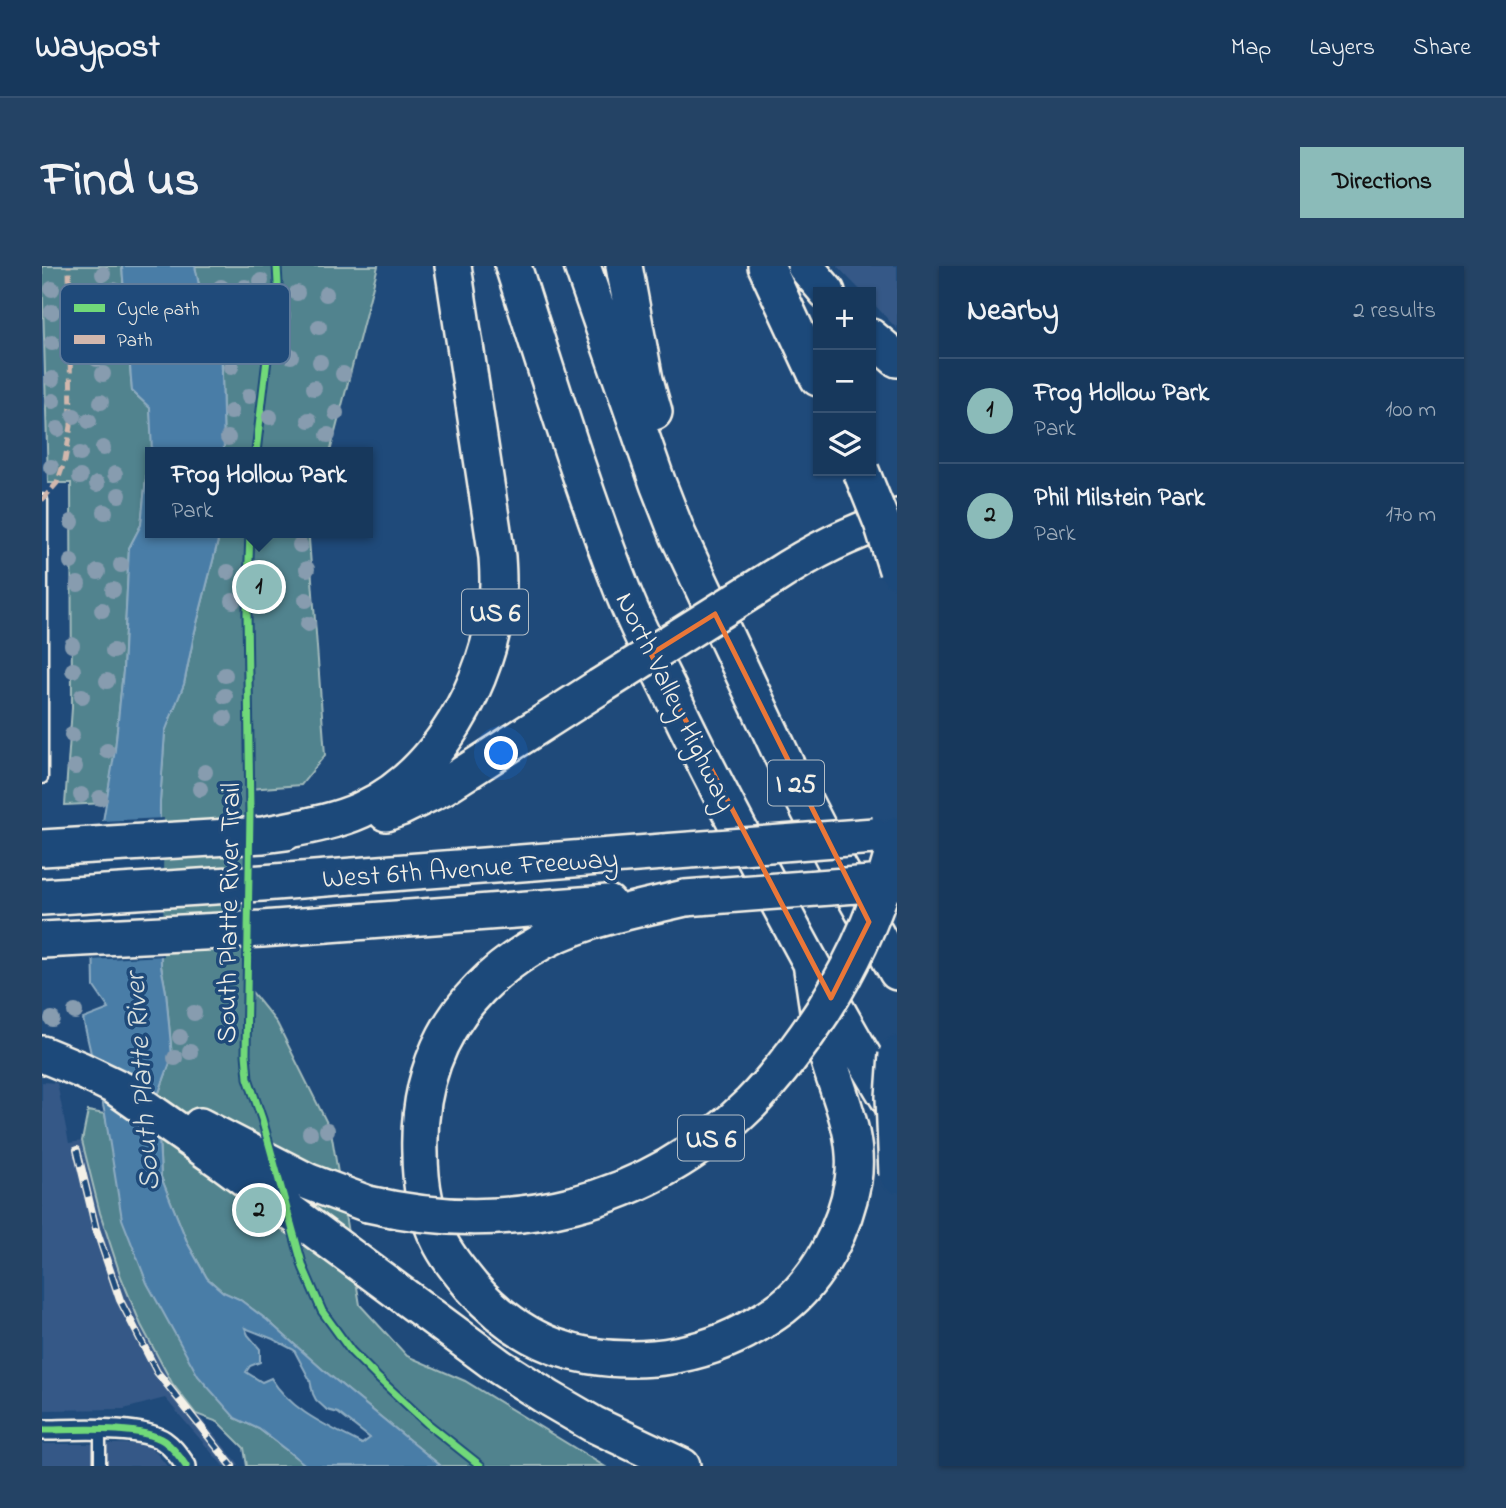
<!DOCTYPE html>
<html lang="en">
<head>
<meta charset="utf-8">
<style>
	body { margin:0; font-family:"Indie Flower",sans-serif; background:#244365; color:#f1f3f6 }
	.controls { position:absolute; right:21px; top:21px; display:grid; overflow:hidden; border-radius:0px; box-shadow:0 2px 5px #0004 }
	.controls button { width:63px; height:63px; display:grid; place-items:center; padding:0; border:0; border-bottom:2px solid #365272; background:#17385c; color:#f1f3f6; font:35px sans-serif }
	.you { position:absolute; left:460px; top:488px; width:24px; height:24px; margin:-18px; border:5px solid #fff; border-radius:50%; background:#1a73e8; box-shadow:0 0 0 10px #1a73e833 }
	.badge { display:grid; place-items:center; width:46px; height:46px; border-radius:50%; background:#8bbbb9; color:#111; font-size:23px; font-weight:700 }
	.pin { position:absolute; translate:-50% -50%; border:4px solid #fff; box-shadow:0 2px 7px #0006 }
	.popup { position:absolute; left:103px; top:181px; width:228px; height:91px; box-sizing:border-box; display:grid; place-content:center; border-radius:0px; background:#17385c; filter:drop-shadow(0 2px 5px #0005); font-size:23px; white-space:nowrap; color:#9eacbb }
	.popup b { font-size:26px; color:#f1f3f6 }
	.popup::after { content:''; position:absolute; left:50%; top:100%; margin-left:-14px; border:14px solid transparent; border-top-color:#17385c }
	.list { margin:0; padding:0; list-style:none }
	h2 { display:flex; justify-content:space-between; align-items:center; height:91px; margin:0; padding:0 28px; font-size:30px }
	h2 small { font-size:23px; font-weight:400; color:#9eacbb }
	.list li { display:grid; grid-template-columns:46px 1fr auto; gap:21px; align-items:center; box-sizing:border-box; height:105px; padding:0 28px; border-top:2px solid #365272 }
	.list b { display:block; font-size:26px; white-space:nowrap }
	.list p { margin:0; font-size:23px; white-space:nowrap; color:#9eacbb }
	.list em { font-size:23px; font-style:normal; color:#9eacbb }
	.icon { flex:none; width:38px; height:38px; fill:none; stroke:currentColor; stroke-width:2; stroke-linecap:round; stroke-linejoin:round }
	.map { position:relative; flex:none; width:855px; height:1200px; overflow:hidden; border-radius:0px }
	header { display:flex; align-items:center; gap:42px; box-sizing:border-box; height:98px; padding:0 35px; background:#17385c; border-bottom:2px solid #365272 }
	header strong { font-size:33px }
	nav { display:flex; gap:38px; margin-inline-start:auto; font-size:24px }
	.intro { display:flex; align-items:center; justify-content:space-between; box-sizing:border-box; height:168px; padding:0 42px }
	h1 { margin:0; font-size:49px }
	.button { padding:18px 32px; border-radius:0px; background:#8bbbb9; color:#111; font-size:24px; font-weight:700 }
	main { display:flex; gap:42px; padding:0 42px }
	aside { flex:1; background:#17385c; border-radius:0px; box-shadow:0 2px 5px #0004 }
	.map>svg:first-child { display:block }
</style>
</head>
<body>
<header>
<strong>Waypost</strong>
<nav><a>Map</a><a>Layers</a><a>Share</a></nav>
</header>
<div class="intro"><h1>Find us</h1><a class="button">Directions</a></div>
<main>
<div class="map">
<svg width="855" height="1200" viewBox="0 0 855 1200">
	<rect width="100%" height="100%" fill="#1f4a7a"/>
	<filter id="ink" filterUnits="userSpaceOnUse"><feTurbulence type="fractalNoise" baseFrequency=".0143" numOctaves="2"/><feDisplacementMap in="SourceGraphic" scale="14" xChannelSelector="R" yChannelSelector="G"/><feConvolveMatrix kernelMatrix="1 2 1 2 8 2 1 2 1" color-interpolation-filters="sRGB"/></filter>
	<g filter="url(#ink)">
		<path fill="#345887" d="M795,0H855V63L829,35V26H820Z
			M0,816L15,817L27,877L40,875L58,947L130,1117L198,1200H181L123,1132L82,1143L0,1144Z
			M0,1178H107L125,1200H0Z"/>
		<path fill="#51838e" stroke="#a2babb" stroke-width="2" d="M0,0H80L90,125L108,142L111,183L108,186L105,203L99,259L87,282L81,405L73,484L65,537L23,539L30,442L29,217H6Z
			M153,0H336L288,186H182L179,72L157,19Z
			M178,267H268L267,273L283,489L259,519L207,523L202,716L235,757L289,865L318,1039L365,1090L423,1115L562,1200H399L280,1103L225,1054L197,1033L181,1026L165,1012L146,978L119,911L115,832L130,791L124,726L119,700L117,608L118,536L123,465L142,418L152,369Z
			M46,845L63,848L70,886L193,1152L217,1163L265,1200H205L202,1182L176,1156L154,1148L130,1117L99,1059L79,1011L58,947L40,875Z"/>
		<path fill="#497da7" stroke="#8dabc1" stroke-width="2" fill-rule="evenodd" d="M80,0H153L157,19L179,72L182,186H110L108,142L90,125Z
			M108,191V267H178L152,369L142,418L123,466L118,536L117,608L119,700L124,726L130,791L115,832L119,911L146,978L165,1012L181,1026L197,1033L225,1054L280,1103L399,1200H265L217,1163L193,1152L156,1110L105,1017L80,953L63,848L41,753L67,743L52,721L50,620L73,484L81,405L87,282L99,259L105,203ZM203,1062L231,1073L252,1084L268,1114L271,1128L274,1134L285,1144L296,1147L328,1172L320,1178C286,1160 250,1146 229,1112L220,1116L204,1106L208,1100L218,1096V1083L206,1069Z"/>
		<path fill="#1f4a7a" d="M122,552L121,608L122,690L48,694L46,620L58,555Z"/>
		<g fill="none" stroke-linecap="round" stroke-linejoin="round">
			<defs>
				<path id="service" d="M0,234V512
					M58,1200V1164"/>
				<path id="minor" d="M0,1164C30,1164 98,1159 122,1175C131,1181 138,1191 144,1200"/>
				<path id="motorway" d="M471,0C506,109 539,219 581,326C594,359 610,390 626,422C654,481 684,539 715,597C760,680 804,765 855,846
					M540,0L616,218L636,269L748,507L793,595L855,706
					M582,0L603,114L612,146
					M724,0L776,112
					M763,0L785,26
					M829,71L855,93
					M730,312C771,285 808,267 855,251
					M344,547L358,542L401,521L557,421
					M221,569C253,562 288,558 319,544C396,509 447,416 455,333C457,319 456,305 455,291L411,0
					M0,582L221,569L244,566
					M0,631L220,617L621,586
					M643,632C590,645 533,654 486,684C411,731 375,800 378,887C378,917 383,947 397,974C405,991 418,1006 430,1021C480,1078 538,1098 612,1092C644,1089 675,1080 703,1065C716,1058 729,1050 741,1041C778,1012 803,961 811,915C819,865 791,820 781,773C776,748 773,722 769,697
					M0,674L220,663L566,637
					M0,788L39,804L95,831
					M75,822L182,897L458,1101L508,1133L551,1158L640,1200
					M158,860L267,916L326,938"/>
			</defs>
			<use href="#service" stroke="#f4f1e8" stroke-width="15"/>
			<use href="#minor" stroke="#f4f1e8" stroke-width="24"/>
			<use href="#motorway" stroke="#f4f1e8" stroke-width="40"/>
			<use href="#service" stroke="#1f4a7a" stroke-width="10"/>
			<use href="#minor" stroke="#1f4a7a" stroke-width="19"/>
			<use href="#motorway" stroke="#1f4a7a" stroke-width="35"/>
			<defs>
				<path id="rail" d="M35,884L54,963L78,1034L115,1106L190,1200"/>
			</defs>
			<use href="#rail" stroke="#f4f1e8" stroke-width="8"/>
			<use href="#rail" stroke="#1f4a7a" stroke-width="5" stroke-dasharray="16" stroke-linecap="butt"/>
			<defs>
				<path id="motorway-bridge" d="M819,205L840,257L855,304
					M557,421L730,312
					M621,586L832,570
					M643,632L855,616
					M855,788L852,831L855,909
					M326,938C467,971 605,940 709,837C736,809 760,777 781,745C815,691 841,632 855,569"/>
			</defs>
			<use href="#motorway-bridge" stroke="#f4f1e8" stroke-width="40" stroke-linecap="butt"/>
			<use href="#motorway-bridge" stroke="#1f4a7a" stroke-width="35"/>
			<path stroke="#d1b7ad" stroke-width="5" stroke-dasharray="10 5" stroke-linecap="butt" d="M0,234L15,217L23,194L29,160L27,0"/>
			<defs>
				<path id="cycleway" d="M214,186L226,85L236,18L235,0
					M208,267L205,346L208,546L204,788L206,812L220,853L261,1001L280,1045L309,1085L335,1111L386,1158L439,1200
					M0,1164C30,1164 98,1159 122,1175C131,1181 138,1191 144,1200"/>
			</defs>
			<use href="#cycleway" stroke="#1f4a7a" stroke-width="11"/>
			<use href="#cycleway" stroke="#71d979" stroke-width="7"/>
		</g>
		<g fill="#879caf">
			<circle cx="61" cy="8" r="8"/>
			<circle cx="219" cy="15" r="8"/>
			<circle cx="179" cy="21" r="8"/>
			<circle cx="203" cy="21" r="8"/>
			<circle cx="10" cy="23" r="8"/>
			<circle cx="72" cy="24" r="8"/>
			<circle cx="255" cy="27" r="8"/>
			<circle cx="284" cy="28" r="8"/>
			<circle cx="216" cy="36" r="8"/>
			<circle cx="62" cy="39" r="8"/>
			<circle cx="184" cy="39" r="8"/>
			<circle cx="10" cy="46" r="8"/>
			<circle cx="241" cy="50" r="8"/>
			<circle cx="277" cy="61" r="8"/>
			<circle cx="63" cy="71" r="8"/>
			<circle cx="10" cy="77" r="8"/>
			<circle cx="187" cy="83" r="8"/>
			<circle cx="249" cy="90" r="8"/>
			<circle cx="55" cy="93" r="8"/>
			<circle cx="278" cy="96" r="8"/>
			<circle cx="189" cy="101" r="8"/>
			<circle cx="61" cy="108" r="8"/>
			<circle cx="301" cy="108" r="8"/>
			<circle cx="10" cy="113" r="8"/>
			<circle cx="272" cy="122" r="8"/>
			<circle cx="207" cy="130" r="8"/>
			<circle cx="11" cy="135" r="8"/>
			<circle cx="59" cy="136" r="8"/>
			<circle cx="189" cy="146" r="8"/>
			<circle cx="294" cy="147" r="8"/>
			<circle cx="32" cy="150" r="8"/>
			<circle cx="228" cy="151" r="8"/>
			<circle cx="267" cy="154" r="8"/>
			<circle cx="47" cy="155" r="8"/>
			<circle cx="16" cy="163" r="8"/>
			<circle cx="286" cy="169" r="8"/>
			<circle cx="186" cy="172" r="8"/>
			<circle cx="61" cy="182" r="8"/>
			<circle cx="38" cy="188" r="8"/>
			<circle cx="9" cy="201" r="8"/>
			<circle cx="73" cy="208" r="8"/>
			<circle cx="38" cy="211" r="8"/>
			<circle cx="55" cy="218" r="8"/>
			<circle cx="77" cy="229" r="8"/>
			<circle cx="63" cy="246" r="8"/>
			<circle cx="30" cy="256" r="8"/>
			<circle cx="258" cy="279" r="8"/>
			<circle cx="29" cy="296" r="8"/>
			<circle cx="79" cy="299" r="8"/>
			<circle cx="265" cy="303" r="8"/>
			<circle cx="56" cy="306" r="8"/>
			<circle cx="186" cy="306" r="8"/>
			<circle cx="221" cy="310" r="8"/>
			<circle cx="36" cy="318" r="8"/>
			<circle cx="71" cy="324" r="8"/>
			<circle cx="264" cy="334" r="8"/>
			<circle cx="191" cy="335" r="8"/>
			<circle cx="60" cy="344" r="8"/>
			<circle cx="266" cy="358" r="8"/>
			<circle cx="30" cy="379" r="8"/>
			<circle cx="71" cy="385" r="8"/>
			<circle cx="31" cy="404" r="8"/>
			<circle cx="183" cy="409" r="8"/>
			<circle cx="65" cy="415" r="8"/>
			<circle cx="40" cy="430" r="8"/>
			<circle cx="183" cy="430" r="8"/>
			<circle cx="183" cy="452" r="8"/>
			<circle cx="30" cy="469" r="8"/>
			<circle cx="65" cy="485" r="8"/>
			<circle cx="33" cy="501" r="8"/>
			<circle cx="163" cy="506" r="8"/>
			<circle cx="158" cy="523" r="8"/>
			<circle cx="39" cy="529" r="8"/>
			<circle cx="58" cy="532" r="8"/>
			<circle cx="33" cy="746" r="8"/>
			<circle cx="152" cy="747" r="8"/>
			<circle cx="10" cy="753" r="8"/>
			<circle cx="138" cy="771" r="8"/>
			<circle cx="148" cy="786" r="8"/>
			<circle cx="133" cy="792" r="8"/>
			<circle cx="285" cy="864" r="8"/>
			<circle cx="268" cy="867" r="8"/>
		</g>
	</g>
	<path fill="none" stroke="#ea7738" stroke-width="5" stroke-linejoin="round" d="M673,348L827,656L789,732L609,388Z"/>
	<g text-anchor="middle" stroke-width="7" stroke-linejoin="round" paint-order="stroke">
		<g fill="#1f4a7a" stroke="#b4bfc7" stroke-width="2">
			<rect x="420" y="323.5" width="66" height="45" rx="5"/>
			<rect x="726" y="494.5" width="56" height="45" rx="5"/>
			<rect x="636" y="849.5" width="66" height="45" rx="5"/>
		</g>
		<g font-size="26" font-weight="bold" fill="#f4f1e8">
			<text x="453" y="355">US 6</text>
			<text x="754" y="526">I 25</text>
			<text x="669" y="881">US 6</text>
		</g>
		<g font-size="28" fill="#f4f1e8" stroke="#1f4a7a">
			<text transform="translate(635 435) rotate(64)" y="10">North Valley Highway</text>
			<text transform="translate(428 601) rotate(-4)" y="10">West 6th Avenue Freeway</text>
			<text transform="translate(185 647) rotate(-89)" y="10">South Platte River Trail</text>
		</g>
		<g font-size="30" font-style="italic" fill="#dae0de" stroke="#1f4a7a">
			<text transform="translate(99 816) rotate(-94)" y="10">South Platte River</text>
		</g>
	</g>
	<rect x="18" y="18" width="230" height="80" rx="10" fill="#1f4a7a" stroke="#5f7c9b" stroke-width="2"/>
	<rect x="32" y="38" width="31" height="8" fill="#71d979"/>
	<rect x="32" y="69" width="31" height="9" fill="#d1b7ad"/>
	<g font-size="19" fill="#f4f1e8">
		<text x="75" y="49">Cycle path</text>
		<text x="75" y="80">Path</text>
	</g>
</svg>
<div class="controls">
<button>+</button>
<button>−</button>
<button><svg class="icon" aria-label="layers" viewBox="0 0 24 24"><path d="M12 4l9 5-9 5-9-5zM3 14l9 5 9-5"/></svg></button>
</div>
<div class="you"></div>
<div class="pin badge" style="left:217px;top:321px">1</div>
<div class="popup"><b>Frog Hollow Park</b>Park</div>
<div class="pin badge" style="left:217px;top:944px">2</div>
</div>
<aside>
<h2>Nearby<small>2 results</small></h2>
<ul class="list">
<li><span class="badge">1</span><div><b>Frog Hollow Park</b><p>Park</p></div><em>100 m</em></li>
<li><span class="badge">2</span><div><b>Phil Milstein Park</b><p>Park</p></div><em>170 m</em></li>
</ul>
</aside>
</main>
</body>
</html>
